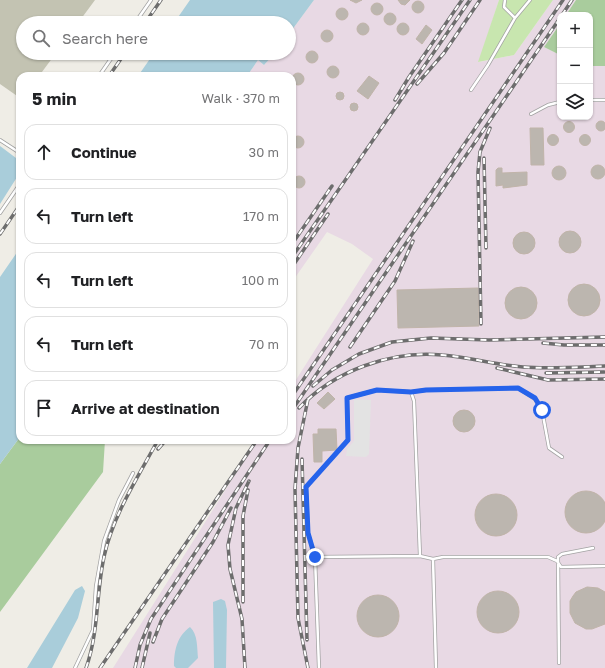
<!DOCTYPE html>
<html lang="en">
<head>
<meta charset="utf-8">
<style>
	body { margin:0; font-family:"Golos Text",sans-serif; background:#f6f6f6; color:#202124 }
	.controls { position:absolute; right:12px; top:12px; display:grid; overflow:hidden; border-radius:8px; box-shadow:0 1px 3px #0004 }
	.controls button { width:36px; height:36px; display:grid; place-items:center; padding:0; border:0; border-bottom:1px solid #e0e0e0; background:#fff; color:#202124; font:20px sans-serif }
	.stop { position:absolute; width:12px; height:12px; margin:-9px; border:3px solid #2563eb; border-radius:50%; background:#fff }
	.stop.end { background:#2563eb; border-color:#fff; box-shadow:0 1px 4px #0008 }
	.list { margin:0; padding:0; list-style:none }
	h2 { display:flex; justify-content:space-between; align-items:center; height:52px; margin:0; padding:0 16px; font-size:17px }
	h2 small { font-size:13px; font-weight:400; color:#757577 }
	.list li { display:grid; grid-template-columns:26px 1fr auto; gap:12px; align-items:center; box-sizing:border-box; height:56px; margin:0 8px 8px; padding:0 8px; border:1px solid #e0e0e0; border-radius:12px }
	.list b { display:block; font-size:15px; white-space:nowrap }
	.list em { font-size:13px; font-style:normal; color:#757577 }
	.icon { flex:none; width:22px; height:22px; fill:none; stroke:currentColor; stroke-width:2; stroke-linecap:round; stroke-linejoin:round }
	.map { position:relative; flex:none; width:605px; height:668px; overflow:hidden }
	.search { position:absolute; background:#fff; box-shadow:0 1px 3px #0004; left:16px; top:16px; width:280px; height:44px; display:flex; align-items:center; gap:10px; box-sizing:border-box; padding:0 14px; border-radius:22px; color:#757577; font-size:15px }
	.panel { position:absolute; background:#fff; box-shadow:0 1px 3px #0004; left:16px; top:72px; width:280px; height:372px; border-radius:12px }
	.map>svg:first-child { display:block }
</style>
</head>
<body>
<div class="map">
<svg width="605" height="668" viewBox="0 0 605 668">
	<rect width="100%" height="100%" fill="#efede6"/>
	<path fill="#e8d9e4" d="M314,0H499L479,62L514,55L553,0H576L566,15H560V24L544,47L560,55V117H590V66H605V668H113L257,440H292V386L373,259L352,244L327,232L292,282V76H247L258,60L264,65L275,53H289V34Z"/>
	<path fill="#c3c3b2" d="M0,0H95L78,23H23V53H56L39,76H20V98L0,84Z"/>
	<path fill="#c8e6af" d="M499,0H553L514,55L478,62Z"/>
	<path fill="#a9cc9d" d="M576,0H605V66H590V15H566Z
		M560,24V55L544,47Z
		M20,437V440H105L103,472L0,612V464Z"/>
	<path fill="#e3e3e3" d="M354,399L371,400L369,454L366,457L346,456L347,449L354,441Z"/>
	<path fill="#a9cdda" d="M190,0H314L289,34V23H174Z
		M154,53H275L264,65L258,60L247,76H138Z
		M0,146L16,158L19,174L0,204Z
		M20,248V437L0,464V277Z
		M82,586L85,591L78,618L52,668H27L75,590Z
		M221,599L225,601L227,610L226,668H214L213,602Z
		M190,627C198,634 197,648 198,658L188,668H176L174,666C174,651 177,636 190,627Z"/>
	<path fill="#bcb6af" stroke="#c0b4a9" d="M350,0H362L356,3Z
		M398,0H410L405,5L401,4Z
		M412 7a6 6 0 1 1 12 0a6 6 0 1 1-12 0Z
		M371 9a6 6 0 1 1 12 0a6 6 0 1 1-12 0Z
		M336 14a6 6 0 1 1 12 0a6 6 0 1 1-12 0Z
		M384 19a6 6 0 1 1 12 0a6 6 0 1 1-12 0Z
		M397 29a6 6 0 1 1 12 0a6 6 0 1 1-12 0Z
		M357 29a6 6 0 1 1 12 0a6 6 0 1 1-12 0Z
		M426,25L432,30L422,44L416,39Z
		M321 36a6 6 0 1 1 12 0a6 6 0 1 1-12 0Z
		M306 57a6 6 0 1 1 12 0a6 6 0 1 1-12 0Z
		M327 72a6 6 0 1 1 12 0a6 6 0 1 1-12 0Z
		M292 79a6 6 0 1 1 12 0a6 6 0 1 1-12 0Z
		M369,76L379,83L368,99L357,91Z
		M336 96a4 4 0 1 1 8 0a4 4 0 1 1-8 0Z
		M350 107a4 4 0 1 1 8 0a4 4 0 1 1-8 0Z
		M596 126a5 5 0 1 1 10 0a5 5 0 1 1-10 0Z
		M563.5 127a5.5 5.5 0 1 1 11 0a5.5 5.5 0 1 1-11 0Z
		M530,128H543L544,165H531Z
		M547.5 140a5.5 5.5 0 1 1 11 0a5.5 5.5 0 1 1-11 0Z
		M579.5 140a5.5 5.5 0 1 1 11 0a5.5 5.5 0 1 1-11 0Z
		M292 142a6 6 0 1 1 12 0a6 6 0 1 1-12 0Z
		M591 172a7 7 0 1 1 14 0a7 7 0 1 1-14 0Z
		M552 173a7 7 0 1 1 14 0a7 7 0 1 1-14 0Z
		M498,168H502V173L527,172V185L503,188V185L496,186V170Z
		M293 182a6 6 0 1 1 12 0a6 6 0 1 1-12 0Z
		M559 242a11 11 0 1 1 22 0a11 11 0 1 1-22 0Z
		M513 243a11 11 0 1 1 22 0a11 11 0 1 1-22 0Z
		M568 300a16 16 0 1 1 32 0a16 16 0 1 1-32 0Z
		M505 303a16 16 0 1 1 32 0a16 16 0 1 1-32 0Z
		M478,288L479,326L398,328L397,290Z
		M328,392L335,399L324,409L317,403Z
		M453 421a11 11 0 1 1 22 0a11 11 0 1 1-22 0Z
		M318,429H336L337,450L322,451V462H314L313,434H318Z
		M565 512a21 21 0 1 1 42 0a21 21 0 1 1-42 0Z
		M475 515a21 21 0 1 1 42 0a21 21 0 1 1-42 0Z
		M587,587L598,588L605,592V624L592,629H586L575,623L570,613V601L573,596L576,592Z
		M477 612a21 21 0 1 1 42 0a21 21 0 1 1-42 0Z
		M357 616a21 21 0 1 1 42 0a21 21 0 1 1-42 0Z"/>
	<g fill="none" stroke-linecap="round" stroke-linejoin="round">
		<defs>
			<path id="service" d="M515,18L530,0
				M135,23L151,0
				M99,76L115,53
				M471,90L488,65L515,18L504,7L505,0
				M590,100H605
				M531,114L548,105L560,102
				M0,140L20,153
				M0,213L20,184
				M411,392L414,401L420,556
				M315,557L420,556L433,559L443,557H548L557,561L561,567L605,566
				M433,559L436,668
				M559,663L558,557L562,554L593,548
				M75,668L93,630L96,586L104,541L119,500L133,473
				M319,668L315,557L308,533L306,487L348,440L347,398L377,390L411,392L426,390L518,388L535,399L542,410L549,448L562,457"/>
		</defs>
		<use href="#service" stroke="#a3a3a3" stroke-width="4"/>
		<use href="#service" stroke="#fff" stroke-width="2.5"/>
		<defs>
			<path id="rail" d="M562,15L572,0
				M145,23L161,0
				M109,76L125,53
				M417,84L444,53L480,0
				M395,100L409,77L462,0
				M484,158L486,248
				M0,234L20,205
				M292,244L332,186
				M292,257L470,0
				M292,267L328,214
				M481,324L478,172L480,152L490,128
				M543,343L564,345H605
				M350,347L395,281L413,241
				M497,368L548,380L605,379
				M546,373L604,372
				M313,386L332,370L359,354L392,342L431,338L489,340L605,337
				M292,396L563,0
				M299,408C334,371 391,350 442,355C469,357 496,365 523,367C550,369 578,367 605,366
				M292,410L560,18
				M158,449L166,440
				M302,459L307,640
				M243,602V516L248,490
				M153,642L162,619L213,542L231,508
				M86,668C99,632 96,594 104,557C113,515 138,477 158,440
				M100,668L257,440
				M135,668L140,645L151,619L270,440
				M142,668L150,633
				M245,668L242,619L230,569L228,545L236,508L249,481
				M308,668L298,618L295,489L298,448L308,399"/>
		</defs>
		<use href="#rail" stroke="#6d6d6d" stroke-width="3.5"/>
		<use href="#rail" stroke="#fff" stroke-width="2" stroke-dasharray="6" stroke-linecap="butt"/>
	</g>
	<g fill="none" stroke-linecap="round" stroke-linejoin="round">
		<path stroke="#2563eb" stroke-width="5" d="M315,557L308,533L306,487L348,440L347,398L377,390L411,392L426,390L518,388L535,398L542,410"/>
	</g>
</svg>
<div class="controls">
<button>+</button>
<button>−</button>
<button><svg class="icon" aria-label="layers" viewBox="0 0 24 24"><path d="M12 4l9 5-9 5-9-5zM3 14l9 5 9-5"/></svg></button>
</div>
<div class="stop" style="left:542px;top:410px"></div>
<div class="stop end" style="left:315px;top:557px"></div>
<div class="search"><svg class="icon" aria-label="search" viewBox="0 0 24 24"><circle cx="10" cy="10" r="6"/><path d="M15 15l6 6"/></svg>Search here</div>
<section class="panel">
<h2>5 min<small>Walk · 370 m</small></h2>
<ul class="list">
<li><svg class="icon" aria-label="ahead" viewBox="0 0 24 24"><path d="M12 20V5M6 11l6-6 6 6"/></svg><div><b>Continue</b></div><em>30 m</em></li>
<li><svg class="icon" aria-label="left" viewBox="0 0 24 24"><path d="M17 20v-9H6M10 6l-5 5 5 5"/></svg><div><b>Turn left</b></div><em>170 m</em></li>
<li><svg class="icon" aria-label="left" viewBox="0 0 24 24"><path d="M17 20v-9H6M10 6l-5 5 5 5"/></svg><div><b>Turn left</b></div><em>100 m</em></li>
<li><svg class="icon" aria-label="left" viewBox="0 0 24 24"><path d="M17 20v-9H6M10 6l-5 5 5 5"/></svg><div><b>Turn left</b></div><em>70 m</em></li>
<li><svg class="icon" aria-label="arrive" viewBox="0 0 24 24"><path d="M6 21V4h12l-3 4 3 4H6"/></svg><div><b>Arrive at destination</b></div></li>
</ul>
</section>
</div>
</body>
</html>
